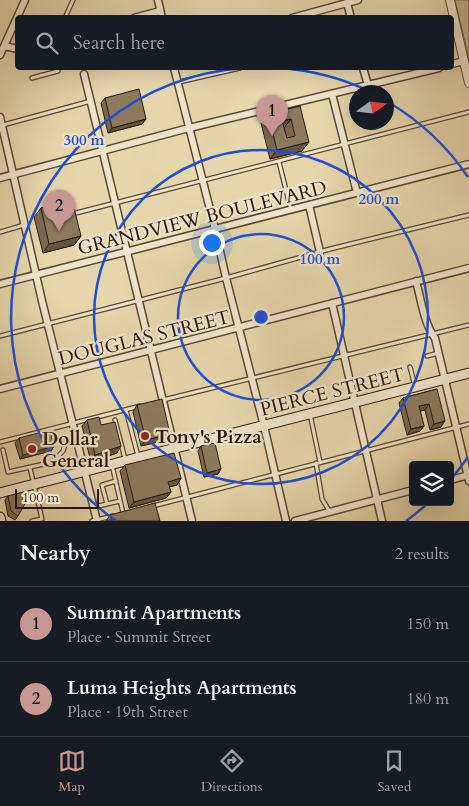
<!DOCTYPE html>
<html lang="en">
<head>
<meta charset="utf-8">
<style>
	body { margin:0; font-family:Cardo,serif; background:#242831; color:#f1f3f6 }
	.controls { position:absolute; right:15px; bottom:15px; display:grid; overflow:hidden; border-radius:5px; box-shadow:0 5px 20px #0002 }
	.controls button { width:45px; height:45px; display:grid; place-items:center; padding:0; border:0; border-bottom:1px solid #363941; background:#171b24; color:#f1f3f6; font:25px sans-serif }
	.compass { position:absolute; left:349px; top:85px; width:45px; height:45px; border-radius:50%; background:#171b24; box-shadow:0 5px 20px #0002; rotate:76deg }
	.scale { position:absolute; left:15px; bottom:12px; width:84px; box-sizing:border-box; padding-left:5px; border:2px solid #2c1708; border-top:0; font-size:14px; line-height:18px; white-space:nowrap; color:#2c1708; -webkit-text-stroke:4px #efe4c9; paint-order:stroke }
	.you { position:absolute; left:211px; top:242px; width:18px; height:18px; margin:-12px; border:4px solid #fff; border-radius:50%; background:#1a73e8; box-shadow:0 0 0 8px #1a73e833 }
	.badge { display:grid; place-items:center; width:32px; height:32px; border-radius:50%; background:#c59692; color:#111; font-size:16px; font-weight:700 }
	.pin { position:absolute; translate:-50% -41px; filter:drop-shadow(0 1px 2px #0008) }
	.pin::after { content:''; position:absolute; top:26px; width:18px; height:15px; background:inherit; clip-path:polygon(0 0,100% 0,50% 100%) }
	.list { margin:0; padding:0; list-style:none }
	h2 { display:flex; justify-content:space-between; align-items:center; height:65px; margin:0; padding:0 20px; font-size:21px }
	h2 small { font-size:16px; font-weight:400; color:#9ea1a6 }
	.list li { display:grid; grid-template-columns:32px 1fr auto; gap:15px; align-items:center; box-sizing:border-box; height:75px; padding:0 20px; border-top:1px solid #363941 }
	.list b { display:block; font-size:19px; white-space:nowrap }
	.list p { margin:0; font-size:16px; white-space:nowrap; color:#9ea1a6 }
	.list em { font-size:16px; font-style:normal; color:#9ea1a6 }
	.icon { flex:none; width:28px; height:28px; fill:none; stroke:currentColor; stroke-width:2; stroke-linecap:round; stroke-linejoin:round }
	.map { position:relative; flex:none; width:469px; height:521px; overflow:hidden }
	.search { position:absolute; background:#171b24; box-shadow:0 5px 20px #0002; left:15px; right:15px; top:15px; height:55px; display:flex; align-items:center; gap:12px; box-sizing:border-box; padding:0 18px; border-radius:5px; color:#9ea1a6; font-size:19px }
	.sheet { height:215px; background:#171b24 }
	nav { display:flex; justify-content:space-around; align-items:center; box-sizing:border-box; height:70px; border-top:1px solid #363941; background:#171b24; font-size:14px; color:#9ea1a6 }
	nav a { display:grid; justify-items:center; gap:2px }
	nav .on { color:#c59692 }
	.map>svg:first-child { display:block }
</style>
</head>
<body>
<div class="map">
<svg width="469" height="521" viewBox="0 0 469 521">
	<rect width="100%" height="100%" fill="#e6d6ac"/>
	<filter id="stains"><feTurbulence type="fractalNoise" baseFrequency=".004" numOctaves="4"/><feColorMatrix values="0 0 0 0 .2 0 0 0 0 .09 0 0 0 0 .02 0 0 0 .5 -.17"/></filter>
	<radialGradient id="worn" r=".72"><stop offset=".6" stop-color="#630" stop-opacity="0"/><stop offset="1" stop-color="#630" stop-opacity=".3"/></radialGradient>
	<path fill="#c6b690" stroke="#79664c" d="M455,0H469V58Z"/>
	<g fill="none" stroke-linecap="round" stroke-linejoin="round">
		<defs>
			<path id="service" d="M65,18L73,0
				M32,78L58,71L57,68
				M179,82L240,68
				M3,125L91,101
				M279,162L291,210
				M76,213L469,112
				M0,232L24,225
				M0,336L226,278L330,249L469,215
				M427,356L439,353
				M410,367L415,386
				M163,400L469,325
				M126,410L138,456
				M310,414L320,462
				M115,420L125,459
				M0,442L140,406
				M3,450L8,472L53,462L63,451L66,442L77,439
				M316,463L322,499L330,512
				M112,465L123,513
				M30,468L42,519L32,521
				M107,504L102,485L116,481
				M153,506L469,424
				M94,507L120,501
				M92,521L113,516"/>
			<path id="minor" d="M158,0L162,18
				M347,3L351,18
				M134,18L160,11
				M292,18L358,0
				M4,46L18,49
				M0,55L25,0
				M452,64L464,61
				M174,68L215,229L226,278L264,426L286,521
				M363,68L368,85
				M84,74L192,521
				M332,94L357,193
				M0,117L42,301L97,521
				M0,178L189,128L439,68
				M309,205L320,252
				M416,281C421,299 424,324 435,338L469,481
				M0,284L469,164
				M332,303L382,521
				M0,389L469,268
				M450,480L469,475
				M295,521L413,490"/>
			<path id="tertiary" d="M450,0L469,83"/>
			<path id="secondary" d="M0,493L469,373
				M0,517L1,521"/>
		</defs>
		<use href="#service" stroke="#5a4731" stroke-width="5.5"/>
		<use href="#minor" stroke="#5a4731" stroke-width="9"/>
		<use href="#tertiary" stroke="#5a4731" stroke-width="10"/>
		<use href="#secondary" stroke="#2c1708" stroke-width="11"/>
		<use href="#service" stroke="#efe4c9" stroke-width="3"/>
		<use href="#minor" stroke="#efe4c9" stroke-width="6"/>
		<use href="#tertiary" stroke="#efe4c9" stroke-width="8"/>
		<use href="#secondary" stroke="#efe4c9" stroke-width="9"/>
	</g>
	<path fill="#796950" stroke="#2c1708" d="M105,98L146,119L142,124L108,133L101,103Z
		M300,106L302,151L270,159L261,123L268,114Z
		M41,208L81,236L74,245L43,253L34,217Z
		M437,389L441,427L430,430L425,410L420,411L424,426L420,431L407,435L399,403L403,398Z
		M137,405L170,434L166,440L141,446L133,412Z
		M87,420L101,425L117,453L91,462L82,426Z
		M19,438L54,446L51,451L20,459L15,443Z
		M201,446L218,474L204,477L198,451Z
		M125,465L181,478L177,485L169,487L171,492L166,498L129,508L120,471Z
		M8,496L18,516L15,520L8,516L5,500Z
		M110,515L160,521H106Z"/>
	<path fill="#635541" stroke="#2c1708" d="M146,119L142,124L108,133L112,128Z
		M291,119L284,128L282,121Z
		M309,142L302,151L270,159L277,150Z
		M81,236L74,245L43,253L49,244Z
		M429,404L425,410L416,412L419,406Z
		M445,421L441,427L430,430L434,424Z
		M424,426L420,431L407,435L411,429Z
		M170,434L166,440L141,446L146,440Z
		M54,446L51,451L20,459L23,455Z
		M121,446L117,453L91,462L95,455Z
		M221,469L218,474L204,477L207,473Z
		M181,478L177,485L164,488L168,482Z
		M171,492L166,498L129,508L134,502Z"/>
	<path fill="#8d7a5d" stroke="#2c1708" fill-rule="evenodd" d="M139,89L146,119L112,128L105,98Z
		M300,106L309,142L277,150L268,114ZM291,119L295,136L287,138L282,121Z
		M72,200L81,236L49,244L41,208Z
		M437,389L445,421L434,424L429,404L419,406L424,426L411,429L403,398Z
		M162,399L170,434L146,440L137,405Z
		M99,417L101,425L115,422L121,446L95,455L87,420Z
		M50,430L54,446L23,455L19,438Z
		M215,443L221,469L207,473L201,446Z
		M174,453L181,478L168,482L171,492L134,502L125,465Z
		M24,492L30,495L18,516L11,511L8,496Z
		M155,503L160,521H112L110,515Z"/>
	<g fill="none" stroke="#1d4ed8" stroke-width="2.5">
		<circle cx="261" cy="317" r="83"/>
		<circle cx="261" cy="317" r="167"/>
		<path d="M468 457A250 250 0 0 1 451 479M428 503A250 250 0 0 1 406 521M116 521A250 250 0 0 1 244 68M278 68A250 250 0 0 1 371 92M388 102A250 250 0 0 1 468 177"/>
	</g>
	<g fill="#8f2418" stroke="#efe4c9" stroke-width="2">
		<circle cx="145" cy="436" r="5"/>
		<circle cx="32" cy="449" r="5"/>
	</g>
	<g text-anchor="middle" stroke-width="4.5" stroke-linejoin="round" paint-order="stroke">
		<g font-size="19" fill="#2c1708" stroke="#efe4c9">
			<text transform="translate(202 217) rotate(-14)" y="7">GRANDVIEW BOULEVARD</text>
			<text transform="translate(144 337) rotate(-14)" y="7">DOUGLAS STREET</text>
			<text transform="translate(332 391) rotate(-14)" y="7">PIERCE STREET</text>
		</g>
		<g font-size="19" font-weight="bold" fill="#2c1708" stroke="#efe4c9" text-anchor="start">
			<text x="155" y="443">Tony's Pizza</text>
			<text x="42" y="445">Dollar<tspan x="42" dy="22">General</tspan></text>
		</g>
	</g>
	<circle cx="261" cy="317" r="8" fill="#1d4ed8" stroke="#efe4c9" stroke-width="2.5"/>
	<g font-size="15" text-anchor="middle" font-weight="bold" fill="#1d4ed8" stroke="#efe4c9" stroke-width="4.5" stroke-linejoin="round" paint-order="stroke">
		<text x="84" y="145">300 m</text>
		<text x="379" y="204">200 m</text>
		<text x="320" y="264">100 m</text>
	</g>
	<rect width="100%" height="100%" filter="url(#stains)"/>
	<rect width="100%" height="100%" fill="url(#worn)"/>
</svg>
<div class="controls">
<button><svg class="icon" aria-label="layers" viewBox="0 0 24 24"><path d="M12 4l9 5-9 5-9-5zM3 14l9 5 9-5"/></svg></button>
</div>
<svg class="compass" viewBox="-18 -18 36 36"><path d="M0-13l5 13h-10z" fill="#e53935"/><path d="M0 13l5-13h-10z" fill="#9ea1a6"/></svg>
<div class="scale">100 m</div>
<div class="you"></div>
<div class="pin badge" style="left:272px;top:136px">1</div>
<div class="pin badge" style="left:59px;top:231px">2</div>
<div class="search"><svg class="icon" aria-label="search" viewBox="0 0 24 24"><circle cx="10" cy="10" r="6"/><path d="M15 15l6 6"/></svg>Search here</div>
</div>
<section class="sheet">
<h2>Nearby<small>2 results</small></h2>
<ul class="list">
<li><span class="badge">1</span><div><b>Summit Apartments</b><p>Place · Summit Street</p></div><em>150 m</em></li>
<li><span class="badge">2</span><div><b>Luma Heights Apartments</b><p>Place · 19th Street</p></div><em>180 m</em></li>
</ul>
</section>
<nav>
<a class="on"><svg class="icon" aria-label="map" viewBox="0 0 24 24"><path d="M3 6l6-2 6 2 6-2v14l-6 2-6-2-6 2zM9 4v14M15 6v14"/></svg>Map</a>
<a><svg class="icon" aria-label="directions" viewBox="0 0 24 24"><path d="M12 3l9 9-9 9-9-9zM9 14v-3h6M13 9l2 2-2 2"/></svg>Directions</a>
<a><svg class="icon" aria-label="saved" viewBox="0 0 24 24"><path d="M7 4h10v16l-5-4-5 4z"/></svg>Saved</a>
</nav>
</body>
</html>
